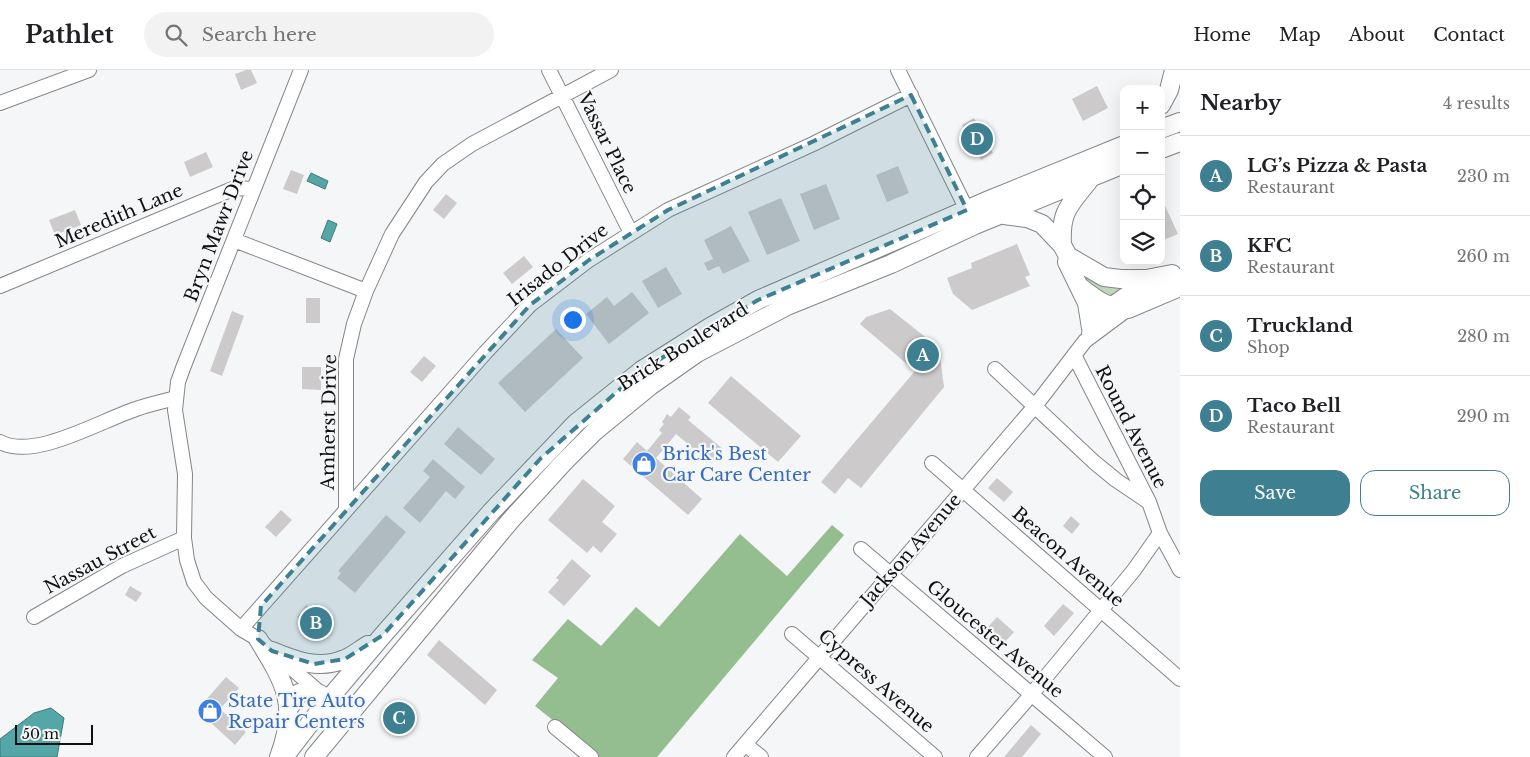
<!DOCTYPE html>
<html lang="en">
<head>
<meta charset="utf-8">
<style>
	body { margin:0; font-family:"Libre Baskerville",serif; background:#f2f2f2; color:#202124 }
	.controls { position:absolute; right:15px; top:15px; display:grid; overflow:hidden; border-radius:10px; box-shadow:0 5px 20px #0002 }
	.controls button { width:45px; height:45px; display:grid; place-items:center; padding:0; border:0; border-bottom:1px solid #e0e0e0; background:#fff; color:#202124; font:25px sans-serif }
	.scale { position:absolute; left:15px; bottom:12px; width:78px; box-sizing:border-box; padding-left:5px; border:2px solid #101111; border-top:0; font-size:14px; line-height:18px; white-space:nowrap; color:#101111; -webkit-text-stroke:4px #f5f6f8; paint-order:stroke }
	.you { position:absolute; left:572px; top:249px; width:18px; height:18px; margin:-12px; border:4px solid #fff; border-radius:50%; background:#1a73e8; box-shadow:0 0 0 8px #1a73e833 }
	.badge { display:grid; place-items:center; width:32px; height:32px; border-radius:50%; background:#3e8091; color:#fff; font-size:16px; font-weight:700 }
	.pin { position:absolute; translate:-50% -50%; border:2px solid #fff; box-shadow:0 1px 5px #0006 }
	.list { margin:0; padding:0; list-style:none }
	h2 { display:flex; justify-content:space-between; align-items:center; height:65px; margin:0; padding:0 20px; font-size:21px }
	h2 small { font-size:16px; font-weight:400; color:#757577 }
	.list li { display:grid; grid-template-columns:32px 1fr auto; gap:15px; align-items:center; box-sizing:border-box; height:80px; padding:0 20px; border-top:1px solid #e0e0e0 }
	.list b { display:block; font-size:19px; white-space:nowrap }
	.list p { margin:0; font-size:16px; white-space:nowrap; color:#757577 }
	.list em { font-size:16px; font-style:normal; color:#757577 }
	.actions { display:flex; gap:10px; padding:15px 20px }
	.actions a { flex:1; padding:11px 0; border:1px solid #3e8091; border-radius:15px; text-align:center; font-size:18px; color:#3e8091 }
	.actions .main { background:#3e8091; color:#fff }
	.icon { flex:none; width:28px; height:28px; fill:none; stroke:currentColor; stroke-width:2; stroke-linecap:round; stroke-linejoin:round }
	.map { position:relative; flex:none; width:1180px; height:687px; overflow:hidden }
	header { display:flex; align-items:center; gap:30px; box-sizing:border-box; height:70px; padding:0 25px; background:#fff; border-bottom:1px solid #e0e0e0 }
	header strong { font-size:24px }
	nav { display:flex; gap:28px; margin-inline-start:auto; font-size:18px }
	.search { width:350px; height:45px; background:#f2f2f2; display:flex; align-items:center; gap:12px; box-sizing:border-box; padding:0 18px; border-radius:28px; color:#757577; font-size:19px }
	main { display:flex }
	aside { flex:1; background:#fff }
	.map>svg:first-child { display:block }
</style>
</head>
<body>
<header>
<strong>Pathlet</strong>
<div class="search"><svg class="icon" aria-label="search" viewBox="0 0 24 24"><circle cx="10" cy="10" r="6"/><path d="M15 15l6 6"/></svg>Search here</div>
<nav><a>Home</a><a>Map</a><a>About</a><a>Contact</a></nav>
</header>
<main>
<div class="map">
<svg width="1180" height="687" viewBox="0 0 1180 687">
	<rect width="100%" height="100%" fill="#f5f6f8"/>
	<path fill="#bdd9b9" d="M1085,205L1118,216L1119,219L1109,228L1089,216L1083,207Z"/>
	<path fill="#94be8f" d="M832,455L844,465L657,687H599L535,636L558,608L532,590L568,549L601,576L636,537L659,557L740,464L787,506Z"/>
	<path fill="#55a6a7" stroke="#40797a" d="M311,103L328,111L325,119L307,111Z
		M328,150L337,154L330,172L321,168Z
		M51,638L64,648L57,687H0V669L34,643Z"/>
	<path fill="#cccacb" d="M246,0H251L257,13L241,20L235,4Z
		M1097,16L1108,38L1083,51L1072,29Z
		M974,48L993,83L981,90L962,55Z
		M206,82L213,97L190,107L184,92Z
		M898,96L909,123L887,132L876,105Z
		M291,100L304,105L297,124L283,119Z
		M826,114L840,149L814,160L800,124Z
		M446,124L457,133L444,149L433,140Z
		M1161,127L1178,164L1161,171Z
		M781,128L800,171L767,185L748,142Z
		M75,140L81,155L55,165L49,150Z
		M731,156L750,191L723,204L719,196L708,201L704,193L713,189L704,170Z
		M1017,174L1030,205L1025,207L1030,216L972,240L953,224L947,208L972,198L971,193Z
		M524,186L533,197L512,214L503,203Z
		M666,197L682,224L658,238L642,211Z
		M632,222L649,243L609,274L586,244L607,227L614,236Z
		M306,228H320V253H306Z
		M890,239L939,278L944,317L861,418L848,408L835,424L821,412L915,301L860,254L866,247Z
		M232,241L244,246L222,306L210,301Z
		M556,259L583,288L525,342L498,313Z
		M424,286L436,296L422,312L410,302Z
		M302,297H321V320L302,319Z
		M731,306L801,366L778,392L708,333Z
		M679,337L691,347L688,350L723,379L711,393L676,364L656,388L702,429L688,445L623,389L637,372L647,381L662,363L659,360L664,354L662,352L667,344L671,347Z
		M458,357L495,389L481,405L444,374Z
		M433,389L465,417L455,429L446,421L420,453L403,438L430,407L423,401Z
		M997,408L1013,422L1004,432L988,418Z
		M583,409L615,436L602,452L617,464L601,483L593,476L587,483L548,450Z
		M281,440L292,450L276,467L265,457Z
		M386,445L406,462L355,523L337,508L341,503L338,501Z
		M1071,446L1080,454L1072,464L1063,456Z
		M572,489L591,506L564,536L548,522L559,510L556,508Z
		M130,516L142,523L136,532L125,525Z
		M1063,534L1074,543L1054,566L1044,556Z
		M306,535L332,557L322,569L306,558L307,556L297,547Z
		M997,547L1014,562L1004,573L987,558Z
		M439,570L497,620L485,635L427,585Z
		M226,607L239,618L220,639L246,662L235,675L197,640Z
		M400,637L410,646L398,659L388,650Z
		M1031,655L1041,664L1022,687H1004Z"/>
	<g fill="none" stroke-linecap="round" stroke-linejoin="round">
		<defs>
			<path id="minor" d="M301,0L183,298L178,312L175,340L185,404L184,468L187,490L194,512L206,528L241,559L258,569L319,622
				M549,0L631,163
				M898,0L967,140
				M0,33L89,0
				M234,170L366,221
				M0,216L235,118L253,119
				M1089,264L1096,250L1111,237
				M1074,285L1149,432L1160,463L1180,500
				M995,299L1094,392L1116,410L1147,431
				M0,372C35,391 103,349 139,338C151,334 164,331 176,328
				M932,393L1180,609
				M346,439V289L354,254L366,221L392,164L426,112L443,94L472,74L611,0
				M861,479L1105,687
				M34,547L122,496L184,468
				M241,559L485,283L530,235L589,190L668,140L813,74L911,25
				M792,564L935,687
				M555,657L591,687
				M745,674L761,687
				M734,687L1035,336L1085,271L1128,239
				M977,687L1031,625L1134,500L1160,463"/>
			<path id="major" d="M1161,35L1169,20L1174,0
				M1161,59L1180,52
				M1161,79L1180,72
				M1004,145L1027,148L1042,154L1062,175L1068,186L1104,207L1121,209H1146L1172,204
				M1062,175C1060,140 1070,135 1090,109
				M1068,186L1067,192L1087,233L1091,258
				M1079,216C1094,228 1108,239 1128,239L1180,217
				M1111,237L1131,223L1157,213
				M258,569C285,613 299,635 279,687
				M272,581C296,591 319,600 345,589C353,586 361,579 368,575
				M289,638L299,623C315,618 326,625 333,639
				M284,687L328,630L383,565L491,442L576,353L642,300L710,257L758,230L989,130L1124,75
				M314,687L510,451L564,392L595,361L650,316L697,283L787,236L891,194L975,155L1124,94"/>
		</defs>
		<use href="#minor" stroke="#848587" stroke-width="16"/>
		<use href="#major" stroke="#848587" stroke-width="20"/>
		<use href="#minor" stroke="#fff" stroke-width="14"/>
		<use href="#major" stroke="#fff" stroke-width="18"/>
	</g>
	<path fill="#3e8091" fill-opacity="0.2" stroke="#3e8091" stroke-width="4" stroke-dasharray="10 6" stroke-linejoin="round" d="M911,25L967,140L758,230L642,300L541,388L383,565L345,589L314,594L272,581L258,569L261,536L530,235L589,190L668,140Z"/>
	<defs>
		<symbol id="shop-disc" viewBox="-11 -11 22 22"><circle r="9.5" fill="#3f7fe0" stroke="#f5f6f8"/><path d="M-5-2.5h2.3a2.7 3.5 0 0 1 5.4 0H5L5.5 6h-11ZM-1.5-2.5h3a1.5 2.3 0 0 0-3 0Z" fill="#fff"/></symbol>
	</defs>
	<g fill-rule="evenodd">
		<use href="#shop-disc" x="630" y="380" width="28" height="28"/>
		<use href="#shop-disc" x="196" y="627" width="28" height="28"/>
	</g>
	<g text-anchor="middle" stroke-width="4.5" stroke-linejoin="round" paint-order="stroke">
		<g font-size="18" fill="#101111" stroke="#f5f6f8">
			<text transform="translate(607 73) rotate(64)" y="6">Vassar Place</text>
			<text transform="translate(119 146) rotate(-23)" y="6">Meredith Lane</text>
			<text transform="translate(219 156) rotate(-69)" y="6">Bryn Mawr Drive</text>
			<text transform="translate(558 195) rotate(-38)" y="6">Irisado Drive</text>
			<text transform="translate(683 277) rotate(-32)" y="6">Brick Boulevard</text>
			<text transform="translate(329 352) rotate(-89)" y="6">Amherst Drive</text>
			<text transform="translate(1131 357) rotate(63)" y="6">Round Avenue</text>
			<text transform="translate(911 480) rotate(-49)" y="6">Jackson Avenue</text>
			<text transform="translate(1068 487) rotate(41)" y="6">Beacon Avenue</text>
			<text transform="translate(100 490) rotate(-28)" y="6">Nassau Street</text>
			<text transform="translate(995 569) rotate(40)" y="6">Gloucester Avenue</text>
			<text transform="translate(876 611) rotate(41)" y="6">Cypress Avenue</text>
		</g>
		<g font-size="18" fill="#366cbe" stroke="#f5f6f8" text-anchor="start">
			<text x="662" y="390">Brick's Best<tspan x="662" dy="21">Car Care Center</tspan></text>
			<text x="228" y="637">State Tire Auto<tspan x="228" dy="21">Repair Centers</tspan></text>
		</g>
	</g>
</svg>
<div class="controls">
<button>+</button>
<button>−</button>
<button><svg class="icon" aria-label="locate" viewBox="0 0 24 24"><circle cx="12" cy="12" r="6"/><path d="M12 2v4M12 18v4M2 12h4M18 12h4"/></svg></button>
<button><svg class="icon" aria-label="layers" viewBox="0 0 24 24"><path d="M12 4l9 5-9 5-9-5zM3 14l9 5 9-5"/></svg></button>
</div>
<div class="scale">50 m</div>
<div class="you"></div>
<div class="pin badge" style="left:923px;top:285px">A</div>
<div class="pin badge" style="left:316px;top:553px">B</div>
<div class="pin badge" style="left:399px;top:648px">C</div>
<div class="pin badge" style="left:977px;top:69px">D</div>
</div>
<aside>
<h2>Nearby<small>4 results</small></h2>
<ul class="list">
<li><span class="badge">A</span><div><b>LG’s Pizza &amp; Pasta</b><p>Restaurant</p></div><em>230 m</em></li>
<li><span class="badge">B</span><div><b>KFC</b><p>Restaurant</p></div><em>260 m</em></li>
<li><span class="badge">C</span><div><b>Truckland</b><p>Shop</p></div><em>280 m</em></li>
<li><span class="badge">D</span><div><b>Taco Bell</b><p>Restaurant</p></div><em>290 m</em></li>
</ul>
<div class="actions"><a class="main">Save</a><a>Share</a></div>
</aside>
</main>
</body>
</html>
